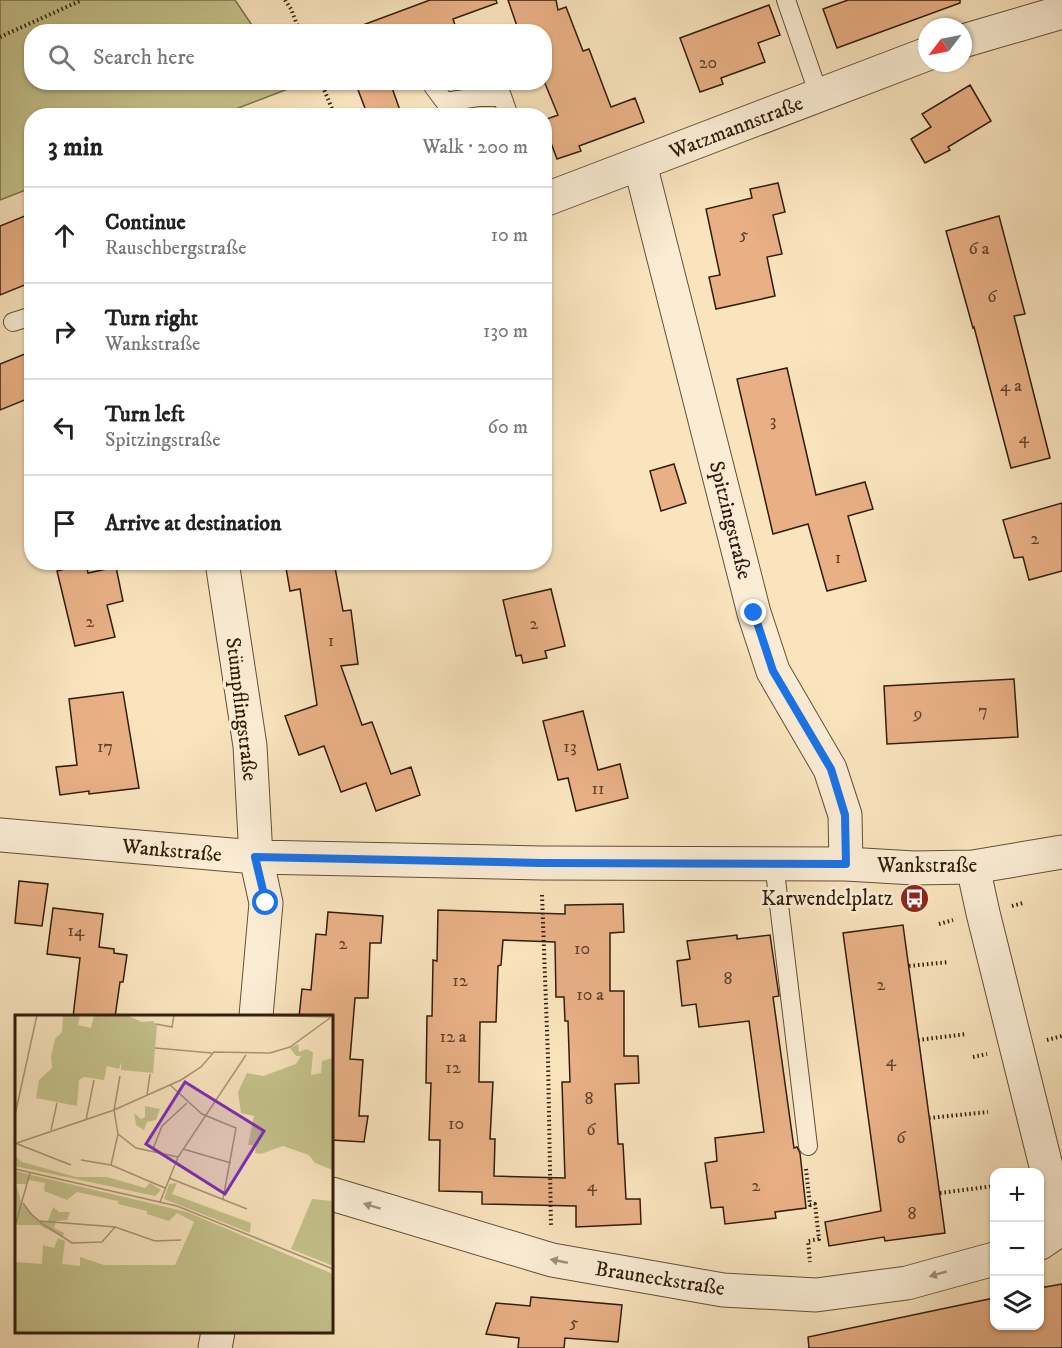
<!DOCTYPE html>
<html lang="en">
<head>
<meta charset="utf-8">
<style>
	body { margin:0; font-family:"IM FELL DW Pica",serif; background:#f6f6f6; color:#222 }
	.controls { position:absolute; right:18px; bottom:18px; display:grid; overflow:hidden; border-radius:12px; box-shadow:0 2px 4px #0004 }
	.controls button { width:54px; height:54px; display:grid; place-items:center; padding:0; border:0; border-bottom:2px solid #e0e0e0; background:#fff; color:#222; font:30px sans-serif }
	.compass { position:absolute; left:918px; top:18px; width:54px; height:54px; border-radius:50%; background:#fff; box-shadow:0 2px 4px #0004; rotate:238deg }
	.stop { position:absolute; width:18px; height:18px; margin:-14px; border:4px solid #1a73e8; border-radius:50%; background:#fff }
	.stop.end { background:#1a73e8; border-color:#fff; box-shadow:0 2px 6px #0008 }
	.list { margin:0; padding:0; list-style:none }
	h2 { display:flex; justify-content:space-between; align-items:center; height:78px; margin:0; padding:0 24px; font-size:26px }
	h2 small { font-size:20px; font-weight:400; color:#767676 }
	.list li { display:grid; grid-template-columns:39px 1fr auto; gap:18px; align-items:center; box-sizing:border-box; height:96px; padding:0 24px; border-top:2px solid #e0e0e0 }
	.list b { display:block; font-size:22px; white-space:nowrap }
	.list p { margin:0; font-size:20px; white-space:nowrap; color:#767676 }
	.list em { font-size:20px; font-style:normal; color:#767676 }
	.icon { flex:none; width:33px; height:33px; fill:none; stroke:currentColor; stroke-width:2; stroke-linecap:round; stroke-linejoin:round }
	.map { position:relative; flex:none; width:1062px; height:1348px; overflow:hidden }
	.search { position:absolute; background:#fff; box-shadow:0 2px 4px #0004; left:24px; top:24px; width:528px; height:66px; display:flex; align-items:center; gap:15px; box-sizing:border-box; padding:0 21px; border-radius:24px; color:#767676; font-size:22px }
	.panel { position:absolute; background:#fff; box-shadow:0 2px 4px #0004; left:24px; top:108px; width:528px; height:462px; border-radius:24px }
	.map>svg:first-child { display:block }
</style>
</head>
<body>
<div class="map">
<svg width="1062" height="1348" viewBox="0 0 1062 1348">
	<rect width="100%" height="100%" fill="#f9e4be"/>
	<filter id="stains"><feTurbulence type="fractalNoise" baseFrequency=".00333" numOctaves="4"/><feColorMatrix values="0 0 0 0 .2 0 0 0 0 .09 0 0 0 0 .02 0 0 0 .5 -.17"/></filter>
	<radialGradient id="worn" r=".72"><stop offset=".6" stop-color="#630" stop-opacity="0"/><stop offset="1" stop-color="#630" stop-opacity=".3"/></radialGradient>
	<path fill="#c5c28c" stroke="#7c704c" stroke-width="1.5" d="M0,0H235L256,31L32,32V82H290L293,87L220,115L32,116L31,188L0,200Z"/>
	<path fill="#e9b086" stroke="#321d0c" stroke-width="1.5" fill-rule="evenodd" d="M430,0H496L497,3L453,19L455,25L436,32H352V29Z
		M508,0H556L558,10L566,7L583,51L589,49L611,107L635,98L644,122L579,146L581,151L557,159L544,124V120L558,115L544,81V32H519Z
		M848,0H960V3L837,48L823,9Z
		M769,5L780,35L758,43L765,62L721,78L723,84L700,92L680,38Z
		M355,82H390L402,116H368Z
		M970,85L991,121L948,147L950,150L925,163L911,139L931,127L922,114Z
		M778,183L785,212L773,215L782,254L767,257L775,296L716,309L709,277L720,275L706,209L752,198L750,189Z
		M32,213V282L0,295V226Z
		M999,216L1025,314L1014,316L1050,458L1011,468L974,327L973,328L946,231Z
		M32,351V397L0,410V364Z
		M787,368L816,495L865,482L873,509L848,516L866,581L827,591L808,524L773,534L737,379Z
		M674,464L686,503L661,511L650,471Z
		M1062,503V571L1029,580L1023,557L1014,558L1003,520Z
		M285,562H334L343,611L351,610L358,664L341,666L362,725L372,722L391,774L411,767L420,795L376,811L366,783L341,792L324,746L299,755L285,716L317,705L300,589L290,591Z
		M86,564L88,573L116,567L123,601L107,605L115,637L75,646L57,571Z
		M551,589L565,646L545,651L547,658L523,663L521,655L516,656L503,600Z
		M1014,679L1018,737L887,744L884,686Z
		M123,692L139,788L89,794V791L60,795L56,767L77,765L69,699Z
		M583,711L598,770L620,764L628,798L576,811L568,778L558,780L543,721Z
		M19,881L48,884L42,926L15,923Z
		M623,904L624,932L610,933V991H624V1056H638L639,1083L615,1084L618,1144H623L626,1199H640L641,1224L576,1227V1206L482,1204V1192L439,1191L440,1140H429L431,1083H426L427,1016H432L433,960L437,961L438,910L565,914V905ZM503,940L555,942L556,997H564L565,1021H568L570,1082H562L565,1178L494,1176L495,1139H490L493,1082H479L480,1022H496L498,966L501,965Z
		M53,908L103,914L99,947L114,949V953L127,955L123,982H120L115,1017H73L80,958L47,954Z
		M328,912L383,916L381,943H370L368,998H355L350,1059L363,1060L359,1116H368L364,1142L332,1140V1017H299L302,989L311,990L316,934L326,935Z
		M903,925L945,1233L885,1241L884,1237L829,1246L825,1222L881,1211L843,933Z
		M737,935V939L770,935L779,996L773,997L794,1148L797,1147L800,1153L806,1208L775,1212L776,1218L725,1224L723,1207L711,1208L705,1163L717,1161L715,1138L764,1132L749,1021L699,1027L696,1004L682,1006L677,961L690,959L687,941Z
		M1062,1284V1348H809L808,1337L994,1298V1326H1040V1288Z
		M531,1297L622,1305L618,1342L565,1338L564,1348H518L519,1338L486,1334L496,1303L530,1306Z"/>
	<g fill="none" stroke-linecap="round" stroke-linejoin="round">
		<defs>
			<path id="service" d="M786,0L819,95
				M433,82V86L445,102L478,97H502
				M497,82L509,116
				M13,322L32,316
				M774,863L808,1146"/>
			<path id="minor" d="M963,41L1062,12
				M640,164L754,613L773,671L830,769L845,815L846,864
				M544,200L927,54
				M222,562L250,746L256,857L266,903L256,1016
				M0,835L256,857L541,863L846,864L914,868L973,867L1062,852
				M973,867L983,913L1051,1186L1062,1223
				M332,1194L552,1260L723,1290L816,1295L907,1283L994,1259
				M1040,1243L1062,1228
				M215,1348L218,1332"/>
		</defs>
		<use href="#service" stroke="#644f38" stroke-width="20"/>
		<use href="#minor" stroke="#644f38" stroke-width="35"/>
		<path stroke="#321d0c" stroke-width="4" stroke-dasharray="1.5 3" stroke-linecap="butt" d="M285,0L291,9L300,32
			M0,37L82,0
			M321,82L335,116
			M542,895L548,1058L551,1226
			M1012,906L1023,903
			M939,924L953,920
			M909,966L949,962
			M918,1040L967,1034
			M1047,1040L1062,1036
			M973,1057L987,1054
			M929,1118L988,1112
			M806,1169L810,1205L815,1204L819,1239L808,1241L810,1262
			M940,1193L994,1186"/>
		<use href="#service" stroke="#fbedd5" stroke-width="18"/>
		<use href="#minor" stroke="#fbedd5" stroke-width="33"/>
	</g>
	<defs><path id="oneway-solid" d="M-6-.8H1V-3.2L6.5 0L1 3.2V.8H-6Z" transform="scale(1.5)"/></defs>
	<g fill="#a18f7b">
		<use href="#oneway-solid" transform="translate(372 1206) rotate(-163)"/>
		<use href="#oneway-solid" transform="translate(559 1261) rotate(-169)"/>
		<use href="#oneway-solid" transform="translate(938 1274) rotate(164)"/>
	</g>
	<g fill="none" stroke-linecap="round" stroke-linejoin="round">
		<path stroke="#1a73e8" stroke-width="8" d="M266,903L255,857L541,863L846,864L845,815L831,769L773,671L754,613"/>
	</g>
	<defs>
		<symbol id="bus-disc" viewBox="-11 -11 22 22"><circle r="9.5" fill="#8f2418" stroke="#fbedd5"/><path d="M-5-6H5V4H4V6H2V4H-2V6H-4V4H-5ZM-3.5-4V0h7V-4ZM-3.5 1.2v1.5H-2V1.2ZM2 1.2v1.5H3.5V1.2Z" fill="#fff"/></symbol>
	</defs>
	<g fill-rule="evenodd">
		<use href="#bus-disc" x="898" y="882" width="33" height="33"/>
	</g>
	<g text-anchor="middle" stroke-width="6" stroke-linejoin="round" paint-order="stroke">
		<g font-size="18" fill="#60422a">
			<text x="708" y="68">20</text>
			<text x="744" y="240">5</text>
			<text x="979" y="254">6 a</text>
			<text x="992" y="302">6</text>
			<text x="1011" y="391">4 a</text>
			<text x="773" y="426">3</text>
			<text x="1024" y="443">4</text>
			<text x="1035" y="544">2</text>
			<text x="838" y="563">1</text>
			<text x="90" y="627">2</text>
			<text x="534" y="629">2</text>
			<text x="331" y="646">1</text>
			<text x="983" y="716">7</text>
			<text x="918" y="719">9</text>
			<text x="105" y="752">17</text>
			<text x="570" y="752">13</text>
			<text x="598" y="794">11</text>
			<text x="76" y="936">14</text>
			<text x="343" y="949">2</text>
			<text x="582" y="954">10</text>
			<text x="728" y="984">8</text>
			<text x="460" y="986">12</text>
			<text x="881" y="990">2</text>
			<text x="590" y="1000">10 a</text>
			<text x="453" y="1042">12 a</text>
			<text x="891" y="1066">4</text>
			<text x="453" y="1073">12</text>
			<text x="589" y="1104">8</text>
			<text x="456" y="1129">10</text>
			<text x="591" y="1135">6</text>
			<text x="901" y="1143">6</text>
			<text x="592" y="1191">4</text>
			<text x="756" y="1191">2</text>
			<text x="912" y="1219">8</text>
			<text x="574" y="1328">5</text>
		</g>
		<g font-size="21" fill="#321d0c" stroke="#fbedd5">
			<text transform="translate(736 127) rotate(-21)" y="7">Watzmannstraße</text>
			<text transform="translate(731 520) rotate(76)" y="7">Spitzingstraße</text>
			<text transform="translate(242 709) rotate(83)" y="7">Stümpflingstraße</text>
			<text transform="translate(172 850) rotate(5)" y="7">Wankstraße</text>
			<text x="927" y="872">Wankstraße</text>
			<text transform="translate(660 1278) rotate(9)" y="7">Brauneckstraße</text>
		</g>
		<g font-size="21" fill="#321d0c" stroke="#fbedd5" text-anchor="end">
			<text x="893" y="905">Karwendelplatz</text>
		</g>
	</g>
	<g transform="translate(15 1015)">
		<rect width="318" height="318" fill="#f9e4be"/>
		<path d="M48,0H65L63,10L76,13L79,0H111L127,7L138,6L142,10L138,58L106,55V47L104,54L92,51L89,65L69,62L64,65L62,91L21,83L24,65L37,53L36,41L40,24L47,17ZM283,29L284,37L291,34L298,37L296,60L306,58L307,46L318,43V155L300,148L294,140L268,131L246,139L240,138L241,130H233L239,101L226,98L223,77L232,58L248,61L281,49L286,41H281L275,33ZM130,91L145,94L141,105L132,107L129,115L121,110L119,98L126,104L130,102ZM0,141L7,147L61,162H92L130,173L135,168L146,175L140,181L4,152L0,151ZM0,156L172,197L318,259V318H0V247L27,249L28,230L39,233L43,223L50,226L47,249L65,251V242L89,250H160L179,207L162,198L154,206L132,199V196L103,189V186L62,177L52,185L29,176L30,168L14,165L12,169H1L7,189L25,206H33L38,192L44,197H55L52,205L41,206L39,213L49,218L48,222L24,210H2ZM162,168L157,179L236,208L235,218L149,184L154,169ZM297,184L318,186V251L276,234Z" fill="#c5c28c"/>
		<path fill="none" stroke="#a99477" stroke-width="1.5" d="M239,0L318,2M141,9L157,12L159,0M140,33L197,38M105,61L99,95L103,119L121,133L163,142M155,70L187,99L221,113L208,184M132,80L135,59M0,100L22,0M71,105L79,65M36,115L42,88M0,128L56,150M2,128L99,95L166,65L186,52L199,37L255,38L275,32L315,3M138,134L147,111L172,88M168,134L216,148M66,145L96,150L150,173M96,150L103,119M0,154L162,191L318,254M154,163L232,194M145,187L163,142L231,40M8,188L16,199L29,210L57,228L87,227L100,212L25,206M0,211L15,158M100,212L140,226L166,225"/>
		<path fill="#7b2cbf" fill-opacity="0.15" stroke="#7b2cbf" stroke-width="3" d="M170,67L249,116L210,179L131,129Z"/>
		<rect width="318" height="318" fill="none" stroke="#321d0c" stroke-width="3"/>
	</g>
	<rect width="100%" height="100%" filter="url(#stains)"/>
	<rect width="100%" height="100%" fill="url(#worn)"/>
</svg>
<div class="controls">
<button>+</button>
<button>−</button>
<button><svg class="icon" aria-label="layers" viewBox="0 0 24 24"><path d="M12 4l9 5-9 5-9-5zM3 14l9 5 9-5"/></svg></button>
</div>
<svg class="compass" viewBox="-18 -18 36 36"><path d="M0-13l5 13h-10z" fill="#e53935"/><path d="M0 13l5-13h-10z" fill="#767676"/></svg>
<div class="stop" style="left:266px;top:903px"></div>
<div class="stop end" style="left:754px;top:613px"></div>
<div class="search"><svg class="icon" aria-label="search" viewBox="0 0 24 24"><circle cx="10" cy="10" r="6"/><path d="M15 15l6 6"/></svg>Search here</div>
<section class="panel">
<h2>3 min<small>Walk · 200 m</small></h2>
<ul class="list">
<li><svg class="icon" aria-label="ahead" viewBox="0 0 24 24"><path d="M12 20V5M6 11l6-6 6 6"/></svg><div><b>Continue</b><p>Rauschbergstraße</p></div><em>10 m</em></li>
<li><svg class="icon" aria-label="right" viewBox="0 0 24 24"><path d="M7 20v-9h11M14 6l5 5-5 5"/></svg><div><b>Turn right</b><p>Wankstraße</p></div><em>130 m</em></li>
<li><svg class="icon" aria-label="left" viewBox="0 0 24 24"><path d="M17 20v-9H6M10 6l-5 5 5 5"/></svg><div><b>Turn left</b><p>Spitzingstraße</p></div><em>60 m</em></li>
<li><svg class="icon" aria-label="arrive" viewBox="0 0 24 24"><path d="M6 21V4h12l-3 4 3 4H6"/></svg><div><b>Arrive at destination</b></div></li>
</ul>
</section>
</div>
</body>
</html>
